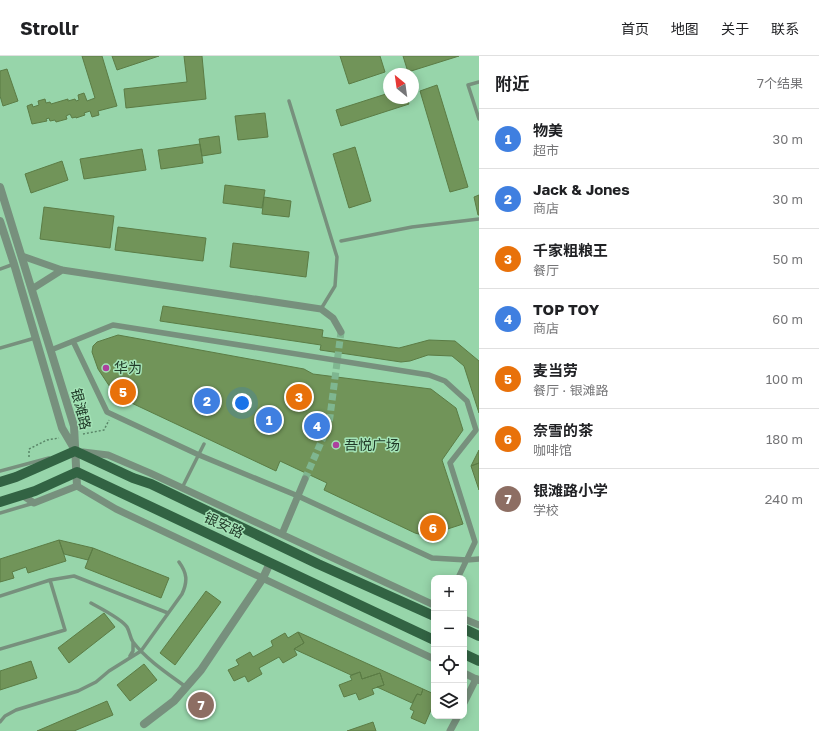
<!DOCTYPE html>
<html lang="zh">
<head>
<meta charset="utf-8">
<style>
	body { margin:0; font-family:"Golos Text","Noto Sans SC",sans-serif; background:#f6f6f6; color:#202124 }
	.controls { position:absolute; right:12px; bottom:12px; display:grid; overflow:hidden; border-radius:8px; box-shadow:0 2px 10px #0003 }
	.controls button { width:36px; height:36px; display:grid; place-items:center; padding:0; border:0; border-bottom:1px solid #e0e0e0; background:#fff; color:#202124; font:20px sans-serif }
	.compass { position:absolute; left:383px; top:12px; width:36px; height:36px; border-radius:50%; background:#fff; box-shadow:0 2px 10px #0003; rotate:331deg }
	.you { position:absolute; left:242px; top:347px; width:14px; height:14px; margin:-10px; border:3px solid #fff; border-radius:50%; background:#1a73e8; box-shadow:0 0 0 6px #1a73e833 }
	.badge { display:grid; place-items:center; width:26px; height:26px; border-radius:50%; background:#b45309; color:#fff; font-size:13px; font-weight:700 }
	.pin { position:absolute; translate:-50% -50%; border:2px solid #fff; box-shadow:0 1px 4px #0006 }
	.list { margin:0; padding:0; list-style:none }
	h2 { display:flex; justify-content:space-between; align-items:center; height:52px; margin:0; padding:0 16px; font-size:17px }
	h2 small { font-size:13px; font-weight:400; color:#757577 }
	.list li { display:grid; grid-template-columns:26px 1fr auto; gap:12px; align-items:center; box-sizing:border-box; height:60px; padding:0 16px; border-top:1px solid #e0e0e0 }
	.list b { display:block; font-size:15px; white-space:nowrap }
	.list p { margin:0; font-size:13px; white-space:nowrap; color:#757577 }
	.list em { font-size:13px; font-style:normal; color:#757577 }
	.icon { flex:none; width:22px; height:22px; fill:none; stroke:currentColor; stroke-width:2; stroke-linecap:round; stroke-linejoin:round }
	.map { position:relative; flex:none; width:479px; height:675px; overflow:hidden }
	header { display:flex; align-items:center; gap:24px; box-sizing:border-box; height:56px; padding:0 20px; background:#fff; border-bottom:1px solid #e0e0e0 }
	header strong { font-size:19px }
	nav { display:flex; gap:22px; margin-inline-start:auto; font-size:14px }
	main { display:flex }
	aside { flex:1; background:#fff }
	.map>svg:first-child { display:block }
</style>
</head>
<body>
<header>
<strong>Strollr</strong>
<nav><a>首页</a><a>地图</a><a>关于</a><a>联系</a></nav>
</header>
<main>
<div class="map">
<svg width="479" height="675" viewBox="0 0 479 675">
	<rect width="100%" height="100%" fill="#97d5aa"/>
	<path fill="#719459" stroke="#5b7c45" d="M82,0H102L117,50L98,55L99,59L92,61L90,55L84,57L85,59L76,62V61L72,62L70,58L66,60L67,63L56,66L55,64L50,65L49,62L46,63L47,65L32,68L27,50L32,48L33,51L39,49L38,45L45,43L46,47L50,46L51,48L68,43V45L75,43L76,45L79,44L78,39L84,37L87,45L95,42Z
		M112,0H159L117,14Z
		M184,0H202L206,43L126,52L124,33L187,26Z
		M340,0H380L385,16L349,28Z
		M403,0H459L408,16Z
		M7,13L18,45L3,50L0,40V15Z
		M437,29L468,131L450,136L420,35Z
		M389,37V42H407L409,48L341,70L336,54Z
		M265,57L268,81L238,84L235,60Z
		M219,80L221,97L202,100L199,83Z
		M200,88L203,107L161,113L158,94Z
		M355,91L371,145L349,152L333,98Z
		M142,93L146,114L84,123L80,103Z
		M62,105L68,124L31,137L25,118Z
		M225,129L265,134L262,152L223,147Z
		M479,139V159H478L474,141Z
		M264,141L291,145L289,161L262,158Z
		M44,151L114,160L110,192L40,183Z
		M118,171L206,182L203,205L115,194Z
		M233,187L309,196L306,221L230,211Z
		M163,250L323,274L322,281L399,292L429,284L455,285L479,305V357L464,310L452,300L428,299L410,305L401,306L320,294L321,289L160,265Z
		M118,279L304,313L313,318L431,333L456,352L463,374L442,404L463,468L426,480L415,477L324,434L327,427L280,405L276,415L123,343L110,331L98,313L92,296L93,290L97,286Z
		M479,394V407L471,410Z
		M479,407V434L471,410Z
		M59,484L66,505L28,517L26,511L12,516L14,522L0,526V503Z
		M59,484L93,492L88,504L64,498Z
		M93,492L169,522L161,542L85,512Z
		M206,535L221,546L175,609L160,597Z
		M104,557L115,571L69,607L58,592Z
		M298,576L423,633L421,639L417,638L412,647L377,631L384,629L380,617L362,623L360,616L351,619L294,593L304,587Z
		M298,576L304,587L294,593L297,599L283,607L279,601L259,612L262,618L248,626L245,620L234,625L228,614L239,609L236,604L250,596L253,601L273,590L271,585L285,577L288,582Z
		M31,605L37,622L0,634V615Z
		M144,608L157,624L130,645L117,629Z
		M360,616L362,623L380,617L384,629L372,633L374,638L359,644L356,637L344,641L339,629L352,624L350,620Z
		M423,633L434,638V647L425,668L411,662L414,655L410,653L417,638L421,639Z
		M107,645L113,659L74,675H37Z
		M373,666L376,675H347Z"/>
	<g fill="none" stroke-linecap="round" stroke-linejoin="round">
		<path stroke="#7fb690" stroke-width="7" stroke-dasharray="7 3.5" stroke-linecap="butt" d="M305,423L329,368L341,276"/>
		<path stroke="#5a8668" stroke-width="1.5" stroke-dasharray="2 2" stroke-linecap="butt" d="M83,378L104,374L109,364
			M29,401V393L47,384L59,382"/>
		<path stroke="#77907d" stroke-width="3.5" d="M479,26L468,29L479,63
			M289,45L337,201L335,230L321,253
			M341,185L412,171L479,163
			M0,213L14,208
			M0,292L35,282
			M0,415L49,402
			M182,432L204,388
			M0,457L34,447
			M0,540L50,524L74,520L168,557
			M91,547C100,552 122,563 127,571C130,576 130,582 133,586C147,604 167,617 186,631
			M0,593L65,574L50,524
			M130,600L133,595V586
			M0,666L5,660L16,654L78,635L96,626L109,615L141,595L182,538C188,525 187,517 179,506"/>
		<path stroke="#77907d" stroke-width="5.5" d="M73,285L107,356L199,399L298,440L432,502L467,504L479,503
			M51,294L113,269L429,319L445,325L467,345L476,374L450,407L475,486L458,522"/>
		<path stroke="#77907d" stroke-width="7" d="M22,200L62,214L321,253L333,262L341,276
			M32,233L62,214
			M83,396L108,399L150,417L434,549
			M22,439L34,447L77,430L116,453L434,603
			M282,478L305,423
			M464,563L479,569
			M464,617L476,623L464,647
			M450,675L458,660"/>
		<path stroke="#77907d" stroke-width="8" d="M0,131L74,370L77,430
			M0,165L14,208L62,372L75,394
			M476,623L479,624
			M144,668L174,645L201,614L263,522L270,507"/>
		<path stroke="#326343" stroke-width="10" d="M0,426L16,421L75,395L133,422L151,428L318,508L434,560
			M0,446L35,435L77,416L434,584
			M464,573L479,580
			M464,598L479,605"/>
	</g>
	<g fill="#ad409e" stroke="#a4e3b6" stroke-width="1.5">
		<circle cx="106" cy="312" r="4"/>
		<circle cx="336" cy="389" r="4"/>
	</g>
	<g text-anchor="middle" stroke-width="3" stroke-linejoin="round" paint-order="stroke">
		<g font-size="14" fill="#213b29" stroke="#a4e3b6" text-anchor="start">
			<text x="114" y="317">华为</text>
			<text x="344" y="394">吾悦广场</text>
		</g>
		<g font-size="14" fill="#213b29" stroke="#a4e3b6">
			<text transform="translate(81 353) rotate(76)" y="5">银滩路</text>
			<text transform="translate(224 469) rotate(25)" y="5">银安路</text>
		</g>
	</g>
</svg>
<div class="controls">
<button>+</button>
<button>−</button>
<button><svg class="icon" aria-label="locate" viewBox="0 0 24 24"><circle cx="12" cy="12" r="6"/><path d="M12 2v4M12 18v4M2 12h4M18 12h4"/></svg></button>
<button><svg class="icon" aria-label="layers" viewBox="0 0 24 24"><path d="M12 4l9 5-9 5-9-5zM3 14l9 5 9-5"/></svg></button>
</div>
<svg class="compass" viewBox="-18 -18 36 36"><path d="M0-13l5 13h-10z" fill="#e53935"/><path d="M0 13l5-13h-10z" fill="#757577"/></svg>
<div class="you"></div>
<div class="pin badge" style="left:269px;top:364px;background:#3f7fe0">1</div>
<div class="pin badge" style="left:207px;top:345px;background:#3f7fe0">2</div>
<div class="pin badge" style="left:299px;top:341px;background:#e8710a">3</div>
<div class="pin badge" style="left:317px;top:370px;background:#3f7fe0">4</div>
<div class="pin badge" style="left:123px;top:336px;background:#e8710a">5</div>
<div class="pin badge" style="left:433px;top:472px;background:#e8710a">6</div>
<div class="pin badge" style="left:201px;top:649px;background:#8d6e63">7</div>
</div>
<aside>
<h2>附近<small>7个结果</small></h2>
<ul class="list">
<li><span class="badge" style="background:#3f7fe0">1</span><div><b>物美</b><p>超市</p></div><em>30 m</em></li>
<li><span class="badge" style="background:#3f7fe0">2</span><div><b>Jack &amp; Jones</b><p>商店</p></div><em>30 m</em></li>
<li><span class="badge" style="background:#e8710a">3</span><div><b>千家粗粮王</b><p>餐厅</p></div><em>50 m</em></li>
<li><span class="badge" style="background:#3f7fe0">4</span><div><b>TOP TOY</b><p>商店</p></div><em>60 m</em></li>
<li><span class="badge" style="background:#e8710a">5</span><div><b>麦当劳</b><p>餐厅 · 银滩路</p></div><em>100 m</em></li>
<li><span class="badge" style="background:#e8710a">6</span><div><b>奈雪的茶</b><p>咖啡馆</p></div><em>180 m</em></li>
<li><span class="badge" style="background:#8d6e63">7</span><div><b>银滩路小学</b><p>学校</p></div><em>240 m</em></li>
</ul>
</aside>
</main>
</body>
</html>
